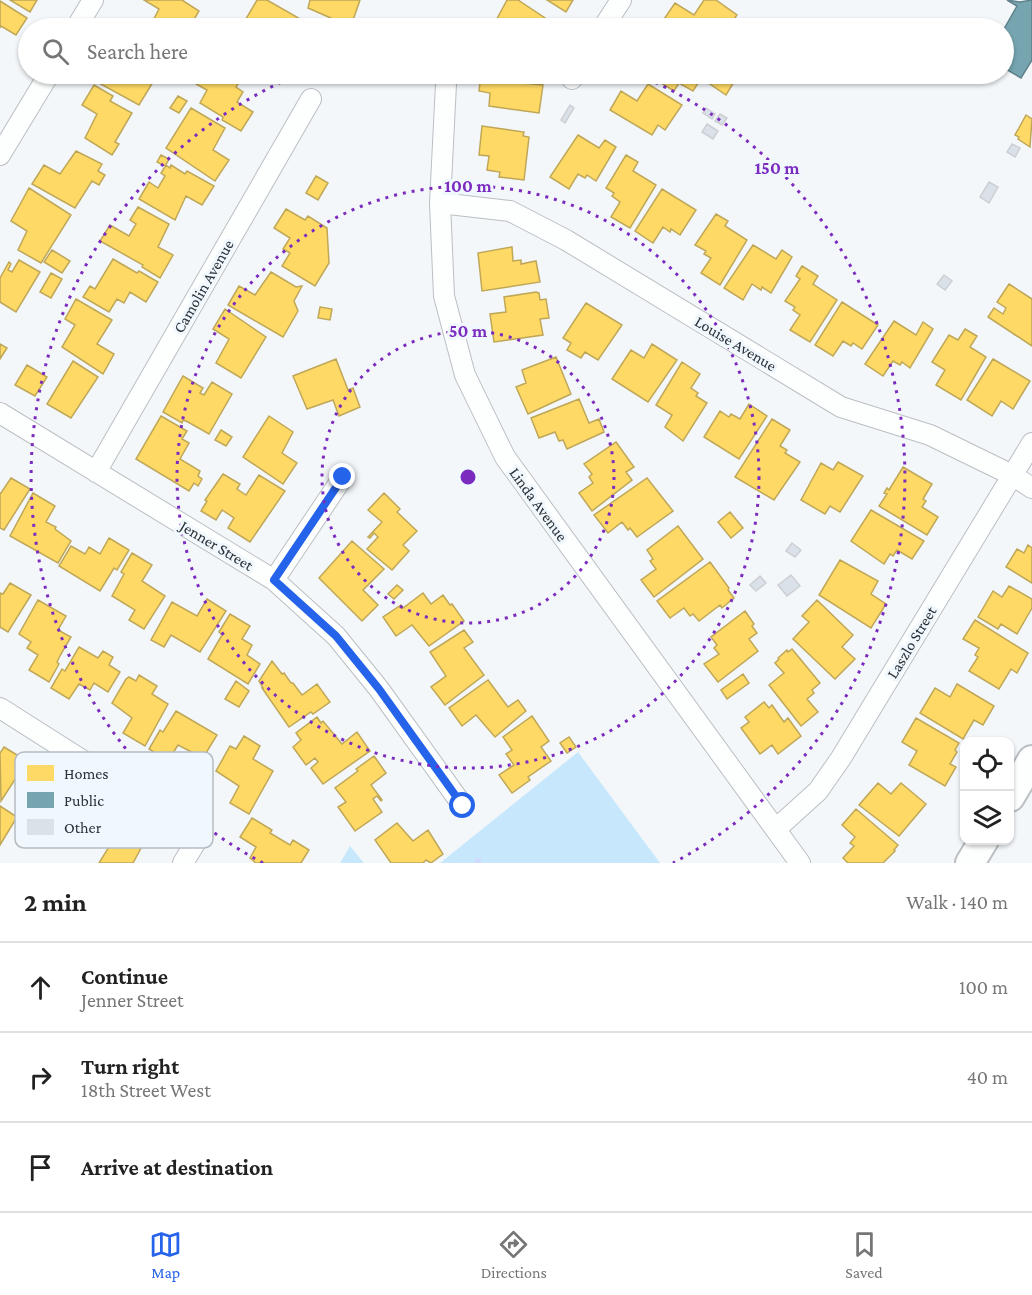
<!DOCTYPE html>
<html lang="en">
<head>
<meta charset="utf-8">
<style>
	body { margin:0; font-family:"Crimson Pro",serif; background:#f2f2f2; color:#222 }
	.controls { position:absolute; right:18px; bottom:18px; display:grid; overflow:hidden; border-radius:12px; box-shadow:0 2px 4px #0004 }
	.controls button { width:54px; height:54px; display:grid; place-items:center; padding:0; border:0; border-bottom:2px solid #e0e0e0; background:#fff; color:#222; font:30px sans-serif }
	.stop { position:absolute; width:18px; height:18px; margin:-14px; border:4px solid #2563eb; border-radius:50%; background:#fff }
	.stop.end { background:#2563eb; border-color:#fff; box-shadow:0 2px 6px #0008 }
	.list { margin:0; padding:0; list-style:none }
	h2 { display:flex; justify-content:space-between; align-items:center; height:78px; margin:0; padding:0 24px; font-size:26px }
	h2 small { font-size:20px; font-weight:400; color:#767676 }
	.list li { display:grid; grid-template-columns:39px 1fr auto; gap:18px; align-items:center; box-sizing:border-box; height:90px; padding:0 24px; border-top:2px solid #e0e0e0 }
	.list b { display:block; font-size:22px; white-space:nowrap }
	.list p { margin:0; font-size:20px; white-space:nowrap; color:#767676 }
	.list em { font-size:20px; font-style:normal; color:#767676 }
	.icon { flex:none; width:33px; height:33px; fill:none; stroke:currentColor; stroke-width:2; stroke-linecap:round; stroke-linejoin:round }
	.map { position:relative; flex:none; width:1032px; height:863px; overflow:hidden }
	.search { position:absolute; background:#fff; box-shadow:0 2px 4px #0004; left:18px; right:18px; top:18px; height:66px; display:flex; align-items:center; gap:15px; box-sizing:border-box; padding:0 21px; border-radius:33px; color:#767676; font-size:22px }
	.sheet { height:348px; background:#fff }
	nav { display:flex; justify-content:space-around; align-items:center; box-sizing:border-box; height:84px; border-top:2px solid #e0e0e0; background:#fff; font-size:16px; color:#767676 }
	nav a { display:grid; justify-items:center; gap:3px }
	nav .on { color:#2563eb }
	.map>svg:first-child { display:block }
</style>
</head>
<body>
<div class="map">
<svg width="1032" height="863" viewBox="0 0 1032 863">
	<rect width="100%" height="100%" fill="#f4f7fa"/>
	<path fill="#c7e8fc" d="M578,752L660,863H440Z
		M350,846L364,863H340Z"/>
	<path fill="#ffd966" stroke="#bfa758" stroke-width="1.5" d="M10,0H37L30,12Z
		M144,0H182L199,11L189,28H149L159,9Z
		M257,0H267L302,20L297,28H229L235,19L243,24Z
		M310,0H360L352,23L356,24L354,28H330L333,19L308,8Z
		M507,0H518L554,24L551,28H492Z
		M547,0H573L566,12Z
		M704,0H716L737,15L728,28L719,27L718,28H672L662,22L675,3L694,15Z
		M0,1L27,18L16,35L1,26L0,28Z
		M102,74H158L139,105L97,82Z
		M203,74H244L236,87L243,92L237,102L253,112L241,131L222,120L223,117L200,103L207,90L196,84Z
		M481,74H524L523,83L543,85L539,113L489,106L490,93L479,91Z
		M649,74H704L693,91L679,83L674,91L648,75Z
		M708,74H731L737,77L726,95L704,80Z
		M648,84L682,105L665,130L658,125L652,135L610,110L621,91L637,101Z
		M94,85L113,96L110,101L132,113L115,142L119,144L112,155L85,138L97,114L82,105Z
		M178,96L187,101L179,113L170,108Z
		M191,108L225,128L213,150L229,160L215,181L166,148Z
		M1026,115L1032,119L1030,147L1018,139L1019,137L1015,135Z
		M482,126L524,132L523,136L529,137L524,180L499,177L500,172L487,170L489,156L479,155Z
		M578,135L599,148L605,140L616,147L596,181L587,175L585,178L578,174L569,189L550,177Z
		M76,151L102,164L98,171L105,175L99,185L92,181L75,208L32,184L44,165L60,174Z
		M161,155L169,159L165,166L157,162Z
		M626,155L638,162L633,171L656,185L630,228L611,217L620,202L612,196L614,193L606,188Z
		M166,165L170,168L171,165L185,174L187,171L214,186L202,205L186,196L175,220L139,199L149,182L158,188L165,176L161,173Z
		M316,176L328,183L318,200L306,193Z
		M29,188L71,215L41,263L18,250L27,231L11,221Z
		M662,189L696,210L680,235L671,229L670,232L663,227L653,243L635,231Z
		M138,207L169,224L158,247L173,255L160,278L142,267L143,265L100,241L110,225L129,236L136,224L130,220Z
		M286,209L305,220L308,216L327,228L329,263L315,286L282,266L290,253L283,249L290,238L274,228Z
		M716,214L728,221L725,226L747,240L720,285L701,273L711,258L704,254L706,251L695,245Z
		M753,245L776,259L782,250L792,257L771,293L762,287L761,290L752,284L743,300L724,288Z
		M512,247L513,261L521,260V264L536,261L540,282L482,291L478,253Z
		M52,250L70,261L62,273L44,262Z
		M113,259L137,273L139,271L158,282L146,302L130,292L124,303L117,299L109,312L83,297L90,286L95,289Z
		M19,260L40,272L16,312L0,302V278L9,262L11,264L8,270L12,272Z
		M802,266L818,276L813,284L837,300L810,342L790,330L800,315L793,310L795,307L785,301L800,279L796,276Z
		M271,272L296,287L302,286L294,301L298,311L283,337L228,305L239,286L255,295Z
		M51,273L62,279L51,298L40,292Z
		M1009,284L1032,299V346L988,317L994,308L1003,314L1006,308L997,302Z
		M536,292L539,293L540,300L546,299L549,318L540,319L543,335L494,342L490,314L506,312L504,297Z
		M76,299L112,320L97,344L114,354L103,374L62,347L75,325L65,319Z
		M842,302L878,325L862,349L853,343L851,346L843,341L833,356L815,345Z
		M586,303L622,325L598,360L585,352L581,358L567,350L571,343L563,338Z
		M320,307L332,309L330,320L318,318Z
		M225,309L266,337L241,378L216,363L229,339L213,329Z
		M894,321L916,335L923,322L933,329L910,368L902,362L900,365L893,361L883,376L865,364Z
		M965,329L977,336L970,347L986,357L961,400L936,385L945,370L932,362L949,335L958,340Z
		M0,344L7,348L0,359Z
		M652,344L677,360L648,402L612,379L631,350L644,358Z
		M556,357L571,394L528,414L516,387L526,383L522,370Z
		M336,359L348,390L353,388L360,407L339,416L333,400L307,409L293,376Z
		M993,359L1030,381L1013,409L1001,401L992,416L967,400Z
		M73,361L98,377L71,418L47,404Z
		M682,362L700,374L691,388L698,393L696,396L707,403L683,441L665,427L672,415L656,405Z
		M27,365L47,377L35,396L15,385Z
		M183,376L203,388L200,393L204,395L212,382L232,394L209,434L188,422L183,420L182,423L163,412Z
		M579,399L589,423L599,419L604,432L567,449L563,440L559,441L555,432L539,438L531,418Z
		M749,404L767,416L739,459L704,437L720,411L729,417L731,414L740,419Z
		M161,416L187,431L182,439L189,443L180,459L200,471L198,476L202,479L198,486L194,483L189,491L136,459Z
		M269,416L293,432L282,453L297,463L283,484L243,457Z
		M772,419L790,430L780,446L787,450L785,453L800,462L774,500L735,477Z
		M221,430L232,437L226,446L215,440Z
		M616,442L634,467L626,472L632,480L592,511L579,493L593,483L589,477L592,474L584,464Z
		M838,462L863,476L840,512L830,506L825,514L801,500L821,463L833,470Z
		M903,467L932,484L923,499L926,501L922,507L938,517L927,535L879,506L887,494L884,493L887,488L889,490Z
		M223,474L240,484L237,489L246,495L259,475L285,491L250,542L228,528L234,518L222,510L216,520L201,511L207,501L205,500Z
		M11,478L30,489L4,530L0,528V493H1Z
		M647,478L673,511L637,537L630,528L628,530L622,522L608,533L594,515Z
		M33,493L55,506L46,522L56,527L55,529L71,541L58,563L10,536Z
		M384,493L400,509L397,512L417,531L403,545L409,551L392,570L367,549L378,537L374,533L370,538L368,537L382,522L368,510Z
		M871,510L924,541L912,559L897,550L893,556L890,554L884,564L851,541Z
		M730,512L743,528L731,538L718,522Z
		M678,526L703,559L654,597L641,580L656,569L650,561L653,559L647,550Z
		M109,538L129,550L117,570L114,568L100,591L59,566L71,546L85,554L89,547L100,554Z
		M352,541L384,569L363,590L378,605L362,621L319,578Z
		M1028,545L1032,548V583L1006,567L1017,549L1024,553Z
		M132,553L152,565L142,581L165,596L144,629L129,620L135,610L112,596L124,574L121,572Z
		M840,560L878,581L871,594L886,604L871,628L819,595Z
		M710,562L729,588L728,590L734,598L722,608L720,605L699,621L693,614L690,616L684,608L670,618L657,601Z
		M10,583L31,595L8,632L0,627V593L3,594Z
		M397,585L403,590L394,599L388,594Z
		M1009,586L1032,599V608L1017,634L1001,624L998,629L978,617L993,591L1002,597Z
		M423,593L431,604L443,595L450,605L452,604L464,621L429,646L412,625L396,636L383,617L401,605L403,608Z
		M207,599L226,611L200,652L171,635L164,647L151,640L172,602L197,616Z
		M38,600L66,616L58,630L71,637L61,654L57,662L59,664L49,682L29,670L38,655L27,648L31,642L19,634Z
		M817,600L853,635L842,647L855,659L835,679L793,639L809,622L802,616Z
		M745,611L754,624L752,626L757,633L749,639L758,651L718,682L704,664L719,654L714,648L717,645L711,637Z
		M230,614L250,626L242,639L252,645L247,655L260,664L248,684L208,659L222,635L219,632Z
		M975,620L1028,653L1017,673L1011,669L999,689L969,671L978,657L975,655L979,648L963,639Z
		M464,630L473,642L464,648L484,675L445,705L431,687L446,676L430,652Z
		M79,647L98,658L103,651L113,657L109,665L120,672L108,692L94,683L90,690L79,684L69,699L51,688L62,669L65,671Z
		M792,649L820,683L812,690L814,693L807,699L818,712L801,726L769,685L784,673L775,663L779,659L778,658L787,650L788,652Z
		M272,661L282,674L284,673L291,683H293L302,695L317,684L330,702L313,714L311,712L289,727L262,688H263L259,681Z
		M743,674L749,683L727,699L721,690Z
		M139,675L157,686L152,694L168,704L145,746L123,733L132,718L112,703L126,679L129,677L136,681Z
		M488,680L508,707L518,700L526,711L495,737L476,715L462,726L449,708Z
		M236,681L249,691L239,707L225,699Z
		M957,684L994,706L983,725L974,720L963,739L920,713L935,688L950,697Z
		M764,702L769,708L772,705L784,722L788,718L801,736L778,754L772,745L760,754L741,728L749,722L745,717Z
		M176,711L217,735L203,758L178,745L168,761L149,749L160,730L163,732Z
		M532,716L549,741L541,747L551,761L528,777L530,780L512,793L499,775L514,765L506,754L512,750L503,737Z
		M317,717L321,723L323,721L342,744L357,732L370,751L323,784L311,768L318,762L315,758L306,765L293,747L301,740L296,733Z
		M916,718L959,743L955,750L957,752L950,764L956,767L945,786L909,765L917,751L902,742Z
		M244,736L260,746L253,759L273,771L249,814L230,803L239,786L216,771L230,746L236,749Z
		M569,737L576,747L567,753L560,743Z
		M4,747L27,761L1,801L0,753Z
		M374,756L386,773L371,785L382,800L381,801L377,796L373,799L382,812L355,831L338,807L346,802L335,788L358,771L356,769Z
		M878,783L891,794L901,783L926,804L899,836L859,805Z
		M90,801L147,837L133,863H99L112,842L78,820Z
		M0,806L17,817L0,845Z
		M856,809L898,845L894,850L895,851L883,863H848L843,858L854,846L850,843L855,837L842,825Z
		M252,818L272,830L270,833L290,845L293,840L309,850L301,863H256L250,858L256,847L240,837Z
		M397,823L413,841L428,830L443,854L431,863L426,860L423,863H391L375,840Z"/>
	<path fill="#76a5af" stroke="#5f828b" stroke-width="1.5" d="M1007,0L1020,2L1032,0V60L1021,78L1004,68V29L1017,6Z"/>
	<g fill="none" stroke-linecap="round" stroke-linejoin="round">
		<path stroke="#cfd8fd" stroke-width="6" d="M478,861V863"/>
	</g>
	<path fill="#dbe1e8" stroke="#cccfd4" stroke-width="1.5" d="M570,105L574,108L565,123L561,120Z
		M706,108L715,114L712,119L703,113Z
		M720,114L727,118L722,125L715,121Z
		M707,124L718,131L713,139L702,132Z
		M1012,144L1020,148L1015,157L1007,152Z
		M989,182L998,187L989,203L980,197Z
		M944,275L952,281L945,290L937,284Z
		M792,543L801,550L795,557L786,551Z
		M791,575L800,586L787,596L778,585Z
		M760,576L766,583L756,591L750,585Z"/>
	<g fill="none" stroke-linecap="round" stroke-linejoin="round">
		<defs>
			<path id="street" d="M76,28L93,0
				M603,28L621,0
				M572,79L576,74
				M446,84L440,203L444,296L465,375L505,457L800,863
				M0,155L49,74
				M440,203L510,211L566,240L841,407L930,435L1012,475L1032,488
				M0,413L274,580L336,636L379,689L463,806
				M96,472L311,99
				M274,580L343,477
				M0,708L200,835L183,863
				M776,829L818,791L841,758L1032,443"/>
			<path id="secondary" d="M1010,797L1032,760
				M970,863L984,840"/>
		</defs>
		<use href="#street" stroke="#babfc4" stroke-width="22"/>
		<use href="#secondary" stroke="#babfc4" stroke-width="32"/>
		<use href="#street" stroke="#fdfefe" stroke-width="20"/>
		<use href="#secondary" stroke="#fdfefe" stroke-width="28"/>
	</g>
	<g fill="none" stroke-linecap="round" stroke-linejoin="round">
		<path stroke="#2563eb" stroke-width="8" d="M343,477L274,580L336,636L379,689L463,806"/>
	</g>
	<g fill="none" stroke="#7b2cbf" stroke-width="3" stroke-dasharray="3 6">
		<circle cx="468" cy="477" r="146"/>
		<circle cx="468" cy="477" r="291"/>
		<path d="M263 863A437 437 0 0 1 297 75M639 75A437 437 0 0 1 673 863"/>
	</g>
	<g text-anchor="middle" stroke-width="6" stroke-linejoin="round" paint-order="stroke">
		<g font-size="16" fill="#293136" stroke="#f0f8fe">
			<text transform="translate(203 286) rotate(-60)" y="6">Camolin Avenue</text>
			<text transform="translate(736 343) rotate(31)" y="6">Louise Avenue</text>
			<text transform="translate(539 504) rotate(54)" y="6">Linda Avenue</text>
			<text transform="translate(217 545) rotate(31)" y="6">Jenner Street</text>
			<text transform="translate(911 642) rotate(-59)" y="6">Laszlo Street</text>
		</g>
	</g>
	<rect x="15" y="752" width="198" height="96" rx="9" fill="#f0f8fe" stroke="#b4bcc2" stroke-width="1.5"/>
	<rect x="27" y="765" width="27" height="16" fill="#ffd966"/>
	<rect x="27" y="792" width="27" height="16" fill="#76a5af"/>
	<rect x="27" y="819" width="27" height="16" fill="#dbe1e8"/>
	<g font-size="16" fill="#293136">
		<text x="64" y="779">Homes</text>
		<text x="64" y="806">Public</text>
		<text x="64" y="833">Other</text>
	</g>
	<circle cx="468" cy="477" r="9" fill="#7b2cbf" stroke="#f0f8fe" stroke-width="3"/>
	<g font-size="18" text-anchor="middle" font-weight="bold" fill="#7b2cbf" stroke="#f0f8fe" stroke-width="6" stroke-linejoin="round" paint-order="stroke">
		<text x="777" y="174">150 m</text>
		<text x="468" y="192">100 m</text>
		<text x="468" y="337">50 m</text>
	</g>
</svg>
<div class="controls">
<button><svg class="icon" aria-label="locate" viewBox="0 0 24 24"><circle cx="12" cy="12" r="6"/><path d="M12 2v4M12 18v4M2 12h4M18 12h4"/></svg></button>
<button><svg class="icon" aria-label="layers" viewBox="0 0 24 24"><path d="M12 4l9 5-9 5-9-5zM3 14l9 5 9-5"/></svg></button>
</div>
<div class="stop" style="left:463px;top:806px"></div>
<div class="stop end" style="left:343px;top:477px"></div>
<div class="search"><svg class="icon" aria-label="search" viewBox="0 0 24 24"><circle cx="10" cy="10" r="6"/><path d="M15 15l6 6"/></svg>Search here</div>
</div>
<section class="sheet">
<h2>2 min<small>Walk · 140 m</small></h2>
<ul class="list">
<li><svg class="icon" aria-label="ahead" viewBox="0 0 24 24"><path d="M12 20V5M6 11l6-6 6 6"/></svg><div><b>Continue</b><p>Jenner Street</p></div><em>100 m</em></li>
<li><svg class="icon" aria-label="right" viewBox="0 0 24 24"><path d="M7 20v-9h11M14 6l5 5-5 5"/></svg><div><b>Turn right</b><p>18th Street West</p></div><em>40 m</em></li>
<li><svg class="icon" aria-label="arrive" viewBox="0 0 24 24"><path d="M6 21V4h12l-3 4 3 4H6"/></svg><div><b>Arrive at destination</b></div></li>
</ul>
</section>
<nav>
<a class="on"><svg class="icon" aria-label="map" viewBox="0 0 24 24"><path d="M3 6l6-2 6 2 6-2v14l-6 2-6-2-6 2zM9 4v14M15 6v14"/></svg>Map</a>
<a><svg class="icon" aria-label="directions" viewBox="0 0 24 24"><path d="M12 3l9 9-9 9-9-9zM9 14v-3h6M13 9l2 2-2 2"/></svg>Directions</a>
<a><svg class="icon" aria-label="saved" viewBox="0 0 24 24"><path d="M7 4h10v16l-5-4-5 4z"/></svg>Saved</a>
</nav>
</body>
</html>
